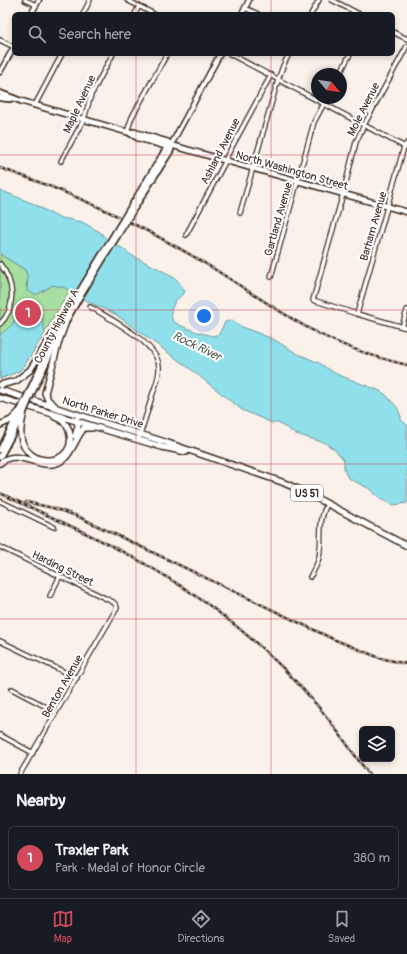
<!DOCTYPE html>
<html lang="en">
<head>
<meta charset="utf-8">
<style>
	body { margin:0; font-family:Pangolin,sans-serif; background:#242831; color:#f1f3f6 }
	.controls { position:absolute; right:12px; bottom:12px; display:grid; overflow:hidden; border-radius:6px; box-shadow:0 2px 6px #0003 }
	.controls button { width:36px; height:36px; display:grid; place-items:center; padding:0; border:0; border-bottom:1px solid #363941; background:#171b24; color:#f1f3f6; font:20px sans-serif }
	.compass { position:absolute; left:311px; top:68px; width:36px; height:36px; border-radius:50%; background:#171b24; box-shadow:0 2px 6px #0003; rotate:119deg }
	.you { position:absolute; left:204px; top:316px; width:14px; height:14px; margin:-10px; border:3px solid #fff; border-radius:50%; background:#1a73e8; box-shadow:0 0 0 6px #1a73e833 }
	.badge { display:grid; place-items:center; width:26px; height:26px; border-radius:50%; background:#d1495b; color:#fff; font-size:13px; font-weight:700 }
	.pin { position:absolute; translate:-50% -50%; border:2px solid #fff; box-shadow:0 1px 4px #0006 }
	.list { margin:0; padding:0; list-style:none }
	h2 { display:flex; justify-content:space-between; align-items:center; height:52px; margin:0; padding:0 16px; font-size:17px }
	h2 small { font-size:13px; font-weight:400; color:#9ea1a6 }
	.list li { display:grid; grid-template-columns:26px 1fr auto; gap:12px; align-items:center; box-sizing:border-box; height:64px; margin:0 8px 8px; padding:0 8px; border:1px solid #363941; border-radius:6px }
	.list b { display:block; font-size:15px; white-space:nowrap }
	.list p { margin:0; font-size:13px; white-space:nowrap; color:#9ea1a6 }
	.list em { font-size:13px; font-style:normal; color:#9ea1a6 }
	.icon { flex:none; width:22px; height:22px; fill:none; stroke:currentColor; stroke-width:2; stroke-linecap:round; stroke-linejoin:round }
	.map { position:relative; flex:none; width:407px; height:774px; overflow:hidden }
	.search { position:absolute; background:#171b24; box-shadow:0 2px 6px #0003; left:12px; right:12px; top:12px; height:44px; display:flex; align-items:center; gap:10px; box-sizing:border-box; padding:0 14px; border-radius:6px; color:#9ea1a6; font-size:15px }
	.sheet { height:124px; background:#171b24 }
	nav { display:flex; justify-content:space-around; align-items:center; box-sizing:border-box; height:56px; border-top:1px solid #363941; background:#171b24; font-size:11px; color:#9ea1a6 }
	nav a { display:grid; justify-items:center; gap:2px }
	nav .on { color:#d1495b }
	.map>svg:first-child { display:block }
</style>
</head>
<body>
<div class="map">
<svg width="407" height="774" viewBox="0 0 407 774">
	<rect width="100%" height="100%" fill="#faf1ea"/>
	<filter id="ink" filterUnits="userSpaceOnUse"><feTurbulence type="fractalNoise" baseFrequency=".025" numOctaves="2"/><feDisplacementMap in="SourceGraphic" scale="8" xChannelSelector="R" yChannelSelector="G"/><feConvolveMatrix kernelMatrix="1 2 1 2 8 2 1 2 1" color-interpolation-filters="sRGB"/></filter>
	<g filter="url(#ink)">
		<path fill="#a7dfa3" stroke="#718460" d="M0,254L25,270L28,277L26,287L42,292L53,285L63,287L70,290L24,366L19,371L0,379Z"/>
		<path fill="#90e0ec" stroke="#6e979a" d="M0,190L34,204L57,217L82,222L100,232L109,242L122,248L131,255L163,271L176,279L182,286L185,292L175,301L171,310L172,320C179,327 203,334 213,336L219,334L225,322L232,320L242,327L273,339L296,353L319,363L336,374L378,390L385,394L397,407L401,417V420L407,425V503L394,505L382,500L368,488L350,479L346,475L344,469V460L334,449L325,443L296,434L278,423H272L242,410L189,368L115,314L89,302L63,287L53,285L38,294H34L27,291L28,277L25,270L0,254Z
			M24,303L32,304L37,306L42,317L45,333L24,366L19,371L0,379V335L13,324L21,306Z"/>
		<g fill="none" stroke-linecap="round" stroke-linejoin="round">
			<defs>
				<path id="minor" d="M25,0L36,5
					M127,0L154,14
					M332,0L359,14
					M245,8L258,14
					M83,14L90,0
					M135,14L139,6
					M311,14L319,0
					M393,32L407,39
					M0,40L14,47
					M407,46L364,125L356,142L343,194L313,300L357,314L407,328
					M230,54L407,148
					M340,74L350,54
					M35,105L62,54
					M127,132L132,117L167,54
					M61,161L84,119L91,95L113,54
					M240,213L278,80L283,66L289,54
					M186,235L224,164L227,156L271,75
					M0,264C14,281 17,307 0,324
					M271,277L314,122L327,98
					M90,307L94,309C112,320 157,343 159,366C160,375 156,385 153,393C148,409 144,424 138,440
					M357,314L404,147L407,143
					M402,327L407,310
					M0,501L54,527
					M0,547L113,602L116,605L117,608L20,774
					M310,577C314,570 318,564 319,557C323,537 317,523 327,504
					M50,596L60,576
					M0,641L77,678
					M12,689L56,712
					M0,735L33,753"/>
				<path id="tertiary" d="M31,14L39,0
					M242,14L249,0
					M0,72L14,47
					M171,145L220,54"/>
				<path id="secondary" d="M0,93L21,101L127,132H134L168,142L171,145L407,212
					M0,98L10,99
					M128,132L138,138L165,146L170,145
					M132,205L166,149L171,145
					M135,207L171,150V145
					M66,321L78,300
					M61,323L75,299
					M29,392L56,333
					M32,393L60,333
					M0,450L19,412
					M0,457L22,416"/>
				<path id="primary" d="M0,385L16,381L30,370L62,320
					M0,390L165,442L282,482L309,494L407,546
					M0,398L162,447L186,452
					M55,406L48,400L45,393L59,341L67,319
					M24,412C22,420 20,428 21,437C26,469 75,467 70,435C69,426 63,420 55,417
					M0,425L11,420L20,411
					M75,436L78,426L77,419
					M0,463C20,445 42,476 64,459C73,451 76,437 84,428H92"/>
			</defs>
			<use href="#minor" stroke="#3b2a1e" stroke-width="6"/>
			<use href="#tertiary" stroke="#3b2a1e" stroke-width="7"/>
			<use href="#secondary" stroke="#3b2a1e" stroke-width="8"/>
			<use href="#primary" stroke="#3b2a1e" stroke-width="8"/>
			<use href="#minor" stroke="#fff" stroke-width="3.5"/>
			<use href="#tertiary" stroke="#fff" stroke-width="4"/>
			<use href="#secondary" stroke="#fff" stroke-width="4.5"/>
			<use href="#primary" stroke="#fff" stroke-width="5"/>
			<defs>
				<path id="rail" d="M0,168C74,193 144,226 211,267C243,287 274,309 308,328C339,345 373,357 407,365
					M0,493C52,518 107,541 157,571C216,606 271,651 316,704C335,726 351,751 369,774
					M26,502L53,508L77,516L333,639L380,658L407,664"/>
			</defs>
			<use href="#rail" stroke="#3b2a1e" stroke-width="2.5"/>
			<use href="#rail" stroke="#fff" stroke-width="1" stroke-dasharray="3" stroke-linecap="butt"/>
			<defs>
				<path id="secondary-bridge" d="M75,299L132,205
					M78,300L135,207
					M20,411L29,392
					M24,412L32,393"/>
			</defs>
			<use href="#secondary-bridge" stroke="#3b2a1e" stroke-width="8" stroke-linecap="butt"/>
			<use href="#secondary-bridge" stroke="#fff" stroke-width="4.5"/>
		</g>
	</g>
	<path fill="none" stroke="#d1495b" stroke-width="1" stroke-opacity="0.55" d="M136,0V14M271,0V14M136,54V774M271,54V774M0,155H407M0,310H407M0,464H407M0,619H407"/>
	<g text-anchor="middle" stroke-width="4" stroke-linejoin="round" paint-order="stroke">
		<rect fill="#fff" stroke="#766a62" stroke-width="1" x="291" y="485" width="32" height="16" rx="3"/>
		<g font-size="10" font-weight="bold" fill="#3b2a1e">
			<text x="307" y="497">US 51</text>
		</g>
		<g font-size="11" fill="#3b2a1e" stroke="#fff">
			<text transform="translate(79 104) rotate(-65)" y="4">Maple Avenue</text>
			<text transform="translate(363 109) rotate(-63)" y="4">Mole Avenue</text>
			<text transform="translate(220 151) rotate(-63)" y="4">Ashland Avenue</text>
			<text transform="translate(292 170) rotate(16)" y="4">North Washington Street</text>
			<text transform="translate(278 219) rotate(-74)" y="4">Gartland Avenue</text>
			<text transform="translate(373 226) rotate(-74)" y="4">Barham Avenue</text>
			<text transform="translate(56 326) rotate(-62)" y="4">County Highway A</text>
			<text transform="translate(103 412) rotate(17)" y="4">North Parker Drive</text>
			<text transform="translate(63 568) rotate(26)" y="4">Harding Street</text>
			<text transform="translate(62 686) rotate(-60)" y="4">Benton Avenue</text>
		</g>
		<g font-size="12" font-style="italic" fill="#505852" stroke="#fff">
			<text transform="translate(197 346) rotate(26)" y="4">Rock River</text>
		</g>
	</g>
</svg>
<div class="controls">
<button><svg class="icon" aria-label="layers" viewBox="0 0 24 24"><path d="M12 4l9 5-9 5-9-5zM3 14l9 5 9-5"/></svg></button>
</div>
<svg class="compass" viewBox="-18 -18 36 36"><path d="M0-13l5 13h-10z" fill="#e53935"/><path d="M0 13l5-13h-10z" fill="#9ea1a6"/></svg>
<div class="you"></div>
<div class="pin badge" style="left:28px;top:313px">1</div>
<div class="search"><svg class="icon" aria-label="search" viewBox="0 0 24 24"><circle cx="10" cy="10" r="6"/><path d="M15 15l6 6"/></svg>Search here</div>
</div>
<section class="sheet">
<h2>Nearby<small></small></h2>
<ul class="list">
<li><span class="badge">1</span><div><b>Traxler Park</b><p>Park · Medal of Honor Circle</p></div><em>380 m</em></li>
</ul>
</section>
<nav>
<a class="on"><svg class="icon" aria-label="map" viewBox="0 0 24 24"><path d="M3 6l6-2 6 2 6-2v14l-6 2-6-2-6 2zM9 4v14M15 6v14"/></svg>Map</a>
<a><svg class="icon" aria-label="directions" viewBox="0 0 24 24"><path d="M12 3l9 9-9 9-9-9zM9 14v-3h6M13 9l2 2-2 2"/></svg>Directions</a>
<a><svg class="icon" aria-label="saved" viewBox="0 0 24 24"><path d="M7 4h10v16l-5-4-5 4z"/></svg>Saved</a>
</nav>
</body>
</html>
